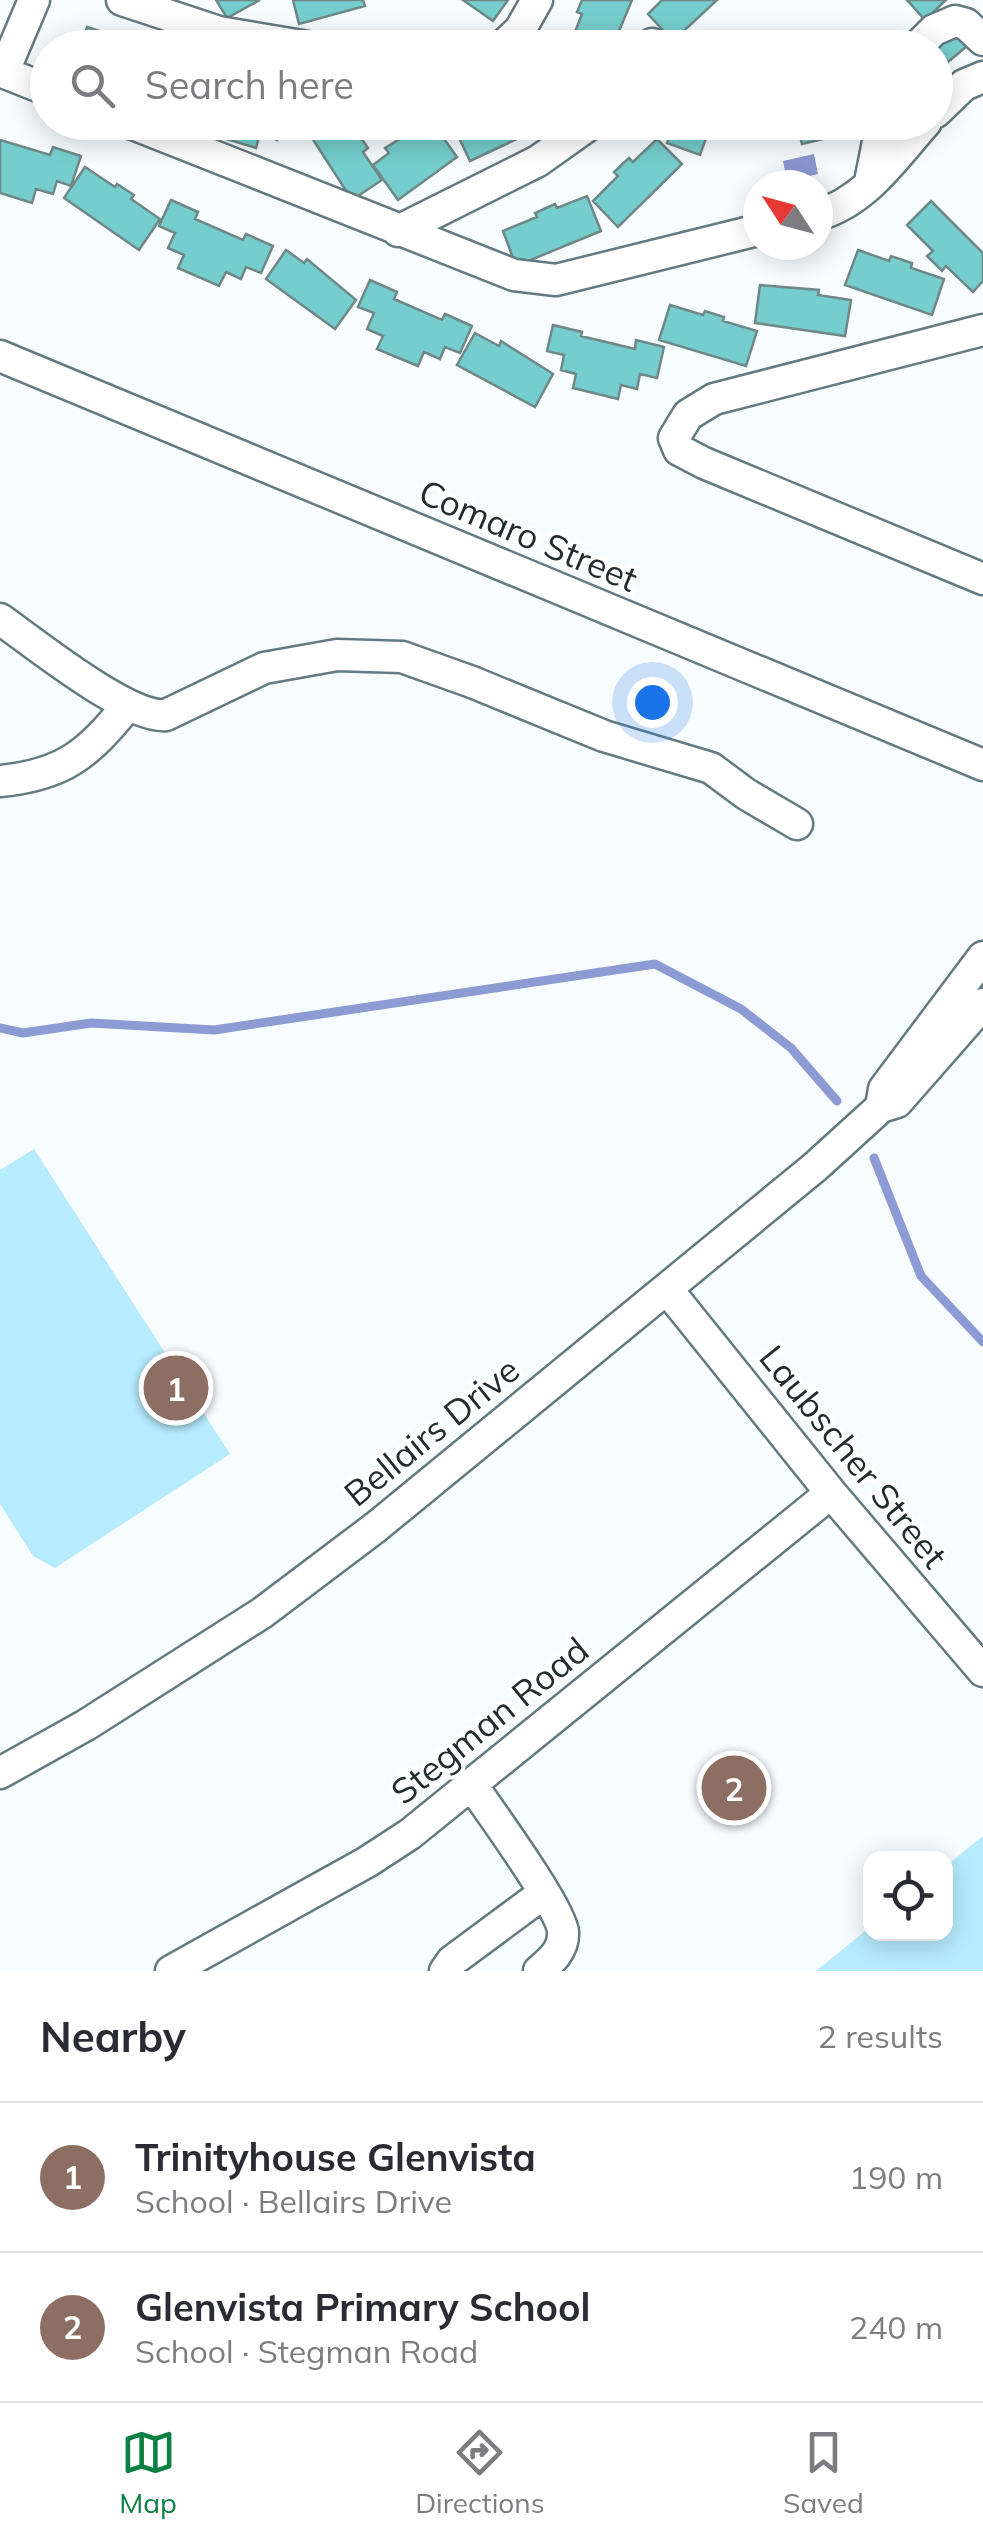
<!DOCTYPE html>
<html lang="en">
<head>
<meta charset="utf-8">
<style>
	body { margin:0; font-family:Mulish,sans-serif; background:#f7f7f7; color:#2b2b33 }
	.controls { position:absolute; right:30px; bottom:30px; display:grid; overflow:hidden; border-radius:20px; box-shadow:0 5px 25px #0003 }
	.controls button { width:90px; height:90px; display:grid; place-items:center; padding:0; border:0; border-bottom:2px solid #e1e1e2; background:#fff; color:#2b2b33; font:50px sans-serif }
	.compass { position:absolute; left:743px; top:170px; width:90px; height:90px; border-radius:50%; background:#fff; box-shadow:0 5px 25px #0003; rotate:306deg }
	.you { position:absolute; left:652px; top:702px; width:35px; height:35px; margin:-25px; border:8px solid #fff; border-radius:50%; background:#1a73e8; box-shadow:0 0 0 15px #1a73e833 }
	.badge { display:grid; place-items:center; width:65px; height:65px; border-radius:50%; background:#0b8043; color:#fff; font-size:32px; font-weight:700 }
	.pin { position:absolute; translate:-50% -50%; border:5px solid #fff; box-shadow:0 2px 10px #0006 }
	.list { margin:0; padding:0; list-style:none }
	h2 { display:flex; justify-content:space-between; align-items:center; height:130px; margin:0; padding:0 40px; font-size:42px }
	h2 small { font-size:32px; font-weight:400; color:#7c7c81 }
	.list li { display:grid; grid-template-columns:65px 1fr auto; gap:30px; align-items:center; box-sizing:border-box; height:150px; padding:0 40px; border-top:2px solid #e1e1e2 }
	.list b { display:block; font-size:38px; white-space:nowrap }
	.list p { margin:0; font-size:32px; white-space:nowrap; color:#7c7c81 }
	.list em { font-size:32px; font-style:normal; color:#7c7c81 }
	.icon { flex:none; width:55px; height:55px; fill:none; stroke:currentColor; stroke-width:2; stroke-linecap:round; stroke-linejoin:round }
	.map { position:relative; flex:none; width:983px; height:1971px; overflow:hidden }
	.search { position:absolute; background:#fff; box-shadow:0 5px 25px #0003; left:30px; right:30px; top:30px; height:110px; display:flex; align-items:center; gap:25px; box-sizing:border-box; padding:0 35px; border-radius:55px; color:#7c7c81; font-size:38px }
	.sheet { height:430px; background:#fff }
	nav { display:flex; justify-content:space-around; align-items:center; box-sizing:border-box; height:140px; border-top:2px solid #e1e1e2; background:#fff; font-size:28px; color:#7c7c81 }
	nav a { display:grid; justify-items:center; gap:5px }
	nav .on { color:#0b8043 }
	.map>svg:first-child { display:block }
</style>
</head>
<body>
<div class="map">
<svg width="983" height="1971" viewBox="0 0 983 1971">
	<rect width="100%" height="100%" fill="#f7fcfe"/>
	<path fill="#b7ecfe" d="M34,1149L230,1454L55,1568L33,1556L0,1504V1170Z
		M983,1836V1971H816L870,1927V1934H946V1866Z"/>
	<path fill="#8d9bd4" d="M814,154L818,174L787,181L783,161Z"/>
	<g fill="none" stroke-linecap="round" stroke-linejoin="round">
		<path stroke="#8d9bd4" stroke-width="9" d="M0,1028L23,1033L91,1023L214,1030L655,964L741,1009L791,1048L837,1101
			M874,1158L921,1276L983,1342"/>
	</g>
	<path fill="#75cecd" stroke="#6f8887" stroke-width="2.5" d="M216,0H260L227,18Z
		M293,0H363L365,6L299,24Z
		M463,0H508L493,21Z
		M582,0H632L612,48H599L573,37L582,14L577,12Z
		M662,0H717L673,41L648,14Z
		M907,0H946L925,20Z
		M949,25L967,46L948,62L930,42Z
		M87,27L115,36L113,43L126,48H80Z
		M216,122H299L296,131L281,126L277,140L260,134L256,148L213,135Z
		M306,122H343L351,134L356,131L368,148L363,152L382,180L352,200L303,124Z
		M427,122H432L457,157L398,200L373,165L389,153L385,148Z
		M530,122L534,131L470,161L452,123Z
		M675,122H712L700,155L667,143Z
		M761,122H836L839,135L802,144L797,127L764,135Z
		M657,139L682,164L618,227L593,201L618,176L614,172L629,158L633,162Z
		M0,140L50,155L53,147L81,156L71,186L57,181L53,194L36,189L32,203L0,193Z
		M85,167L115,187L117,184L134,195L131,199L160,219L139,250L64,198Z
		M587,196L601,231L516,266L503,231L537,217L535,213L555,204L557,208Z
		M171,200L198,212L195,219L243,240L246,234L273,246L261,273L246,267L241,279L226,272L219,286L178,268L184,255L168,248L175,233L159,226Z
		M931,201L983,253V281L973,292L946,266L942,271L927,256L933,251L907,225Z
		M286,250L304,263L307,259L356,300L335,329L266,279Z
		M858,250L889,261L891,256L912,263L911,268L944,279L932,315L845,285Z
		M370,280L397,292L394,299L442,320L445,314L472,326L460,353L445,347L440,359L424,352L418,366L377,349L383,336L367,329L374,313L358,307Z
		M760,285L819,290L818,295L851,300L845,336L755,323Z
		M670,305L703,315L705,311L724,317L723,321L757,331L746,366L659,340Z
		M553,325L582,332L581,336L635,349L636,340L664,347L657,378L640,374L637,389L621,385L618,399L573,388L576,374L561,370L564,355L547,351Z
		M475,333L499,346L501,341L553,374L535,407L457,365Z"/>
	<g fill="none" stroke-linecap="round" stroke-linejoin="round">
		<defs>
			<path id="minor" d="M122,0L219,32L314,48
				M501,48L520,30L537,0
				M650,48L652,44
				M916,48L934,30L955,21L966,24L983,40
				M0,71L48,90
				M4,71L34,0
				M936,112L964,85L983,77
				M128,122L514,275L556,280L758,230
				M870,182L882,122
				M818,215C866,201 894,158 926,122
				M398,231L538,161L593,122
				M983,330L714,399L688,415L674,438L679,450L704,463L983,579
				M0,356L983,765
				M0,619C34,643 128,719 166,715L264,668L337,655L402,657L472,682L604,736L711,768L746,794L797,824
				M0,781C64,775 88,754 127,706
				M881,1107L884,1089L983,957
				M667,1289L831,1493L983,1671
				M0,1773L86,1725L262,1613L376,1527L815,1167L881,1107L897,1102L983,1004
				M472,1785C489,1810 562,1910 563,1932C564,1950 551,1961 539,1971
				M171,1971L367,1862L410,1834L831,1493
				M445,1971L452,1961L544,1893"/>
		</defs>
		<use href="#minor" stroke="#637a81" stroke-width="35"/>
		<use href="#minor" stroke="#fff" stroke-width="30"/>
	</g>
	<g text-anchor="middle" stroke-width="8" stroke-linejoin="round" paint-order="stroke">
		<g font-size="35" fill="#222c2f" stroke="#fff">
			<text transform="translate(528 536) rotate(23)" y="12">Comaro Street</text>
			<text transform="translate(432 1432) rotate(-39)" y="12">Bellairs Drive</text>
			<text transform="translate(853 1457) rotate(51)" y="12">Laubscher Street</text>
			<text transform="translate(490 1721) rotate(-39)" y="12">Stegman Road</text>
		</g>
	</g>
</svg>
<div class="controls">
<button><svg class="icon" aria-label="locate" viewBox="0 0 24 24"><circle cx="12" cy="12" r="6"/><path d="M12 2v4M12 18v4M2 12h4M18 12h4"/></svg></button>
</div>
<svg class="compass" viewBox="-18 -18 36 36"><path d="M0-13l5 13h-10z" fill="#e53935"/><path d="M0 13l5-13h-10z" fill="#7c7c81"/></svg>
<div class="you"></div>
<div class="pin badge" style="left:176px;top:1388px;background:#8d6e63">1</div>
<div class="pin badge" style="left:734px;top:1788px;background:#8d6e63">2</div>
<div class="search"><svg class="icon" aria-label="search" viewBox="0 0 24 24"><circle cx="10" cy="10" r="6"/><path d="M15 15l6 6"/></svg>Search here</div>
</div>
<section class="sheet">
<h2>Nearby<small>2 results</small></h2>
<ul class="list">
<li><span class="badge" style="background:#8d6e63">1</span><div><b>Trinityhouse Glenvista</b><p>School · Bellairs Drive</p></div><em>190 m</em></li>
<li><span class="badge" style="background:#8d6e63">2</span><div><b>Glenvista Primary School</b><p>School · Stegman Road</p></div><em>240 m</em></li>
</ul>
</section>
<nav>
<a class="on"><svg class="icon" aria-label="map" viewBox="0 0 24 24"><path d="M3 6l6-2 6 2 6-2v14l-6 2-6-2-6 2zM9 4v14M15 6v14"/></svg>Map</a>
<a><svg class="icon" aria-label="directions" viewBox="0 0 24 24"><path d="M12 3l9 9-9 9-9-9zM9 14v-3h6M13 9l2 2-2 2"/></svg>Directions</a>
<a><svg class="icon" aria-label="saved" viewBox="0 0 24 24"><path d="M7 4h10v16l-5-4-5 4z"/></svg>Saved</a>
</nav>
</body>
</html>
